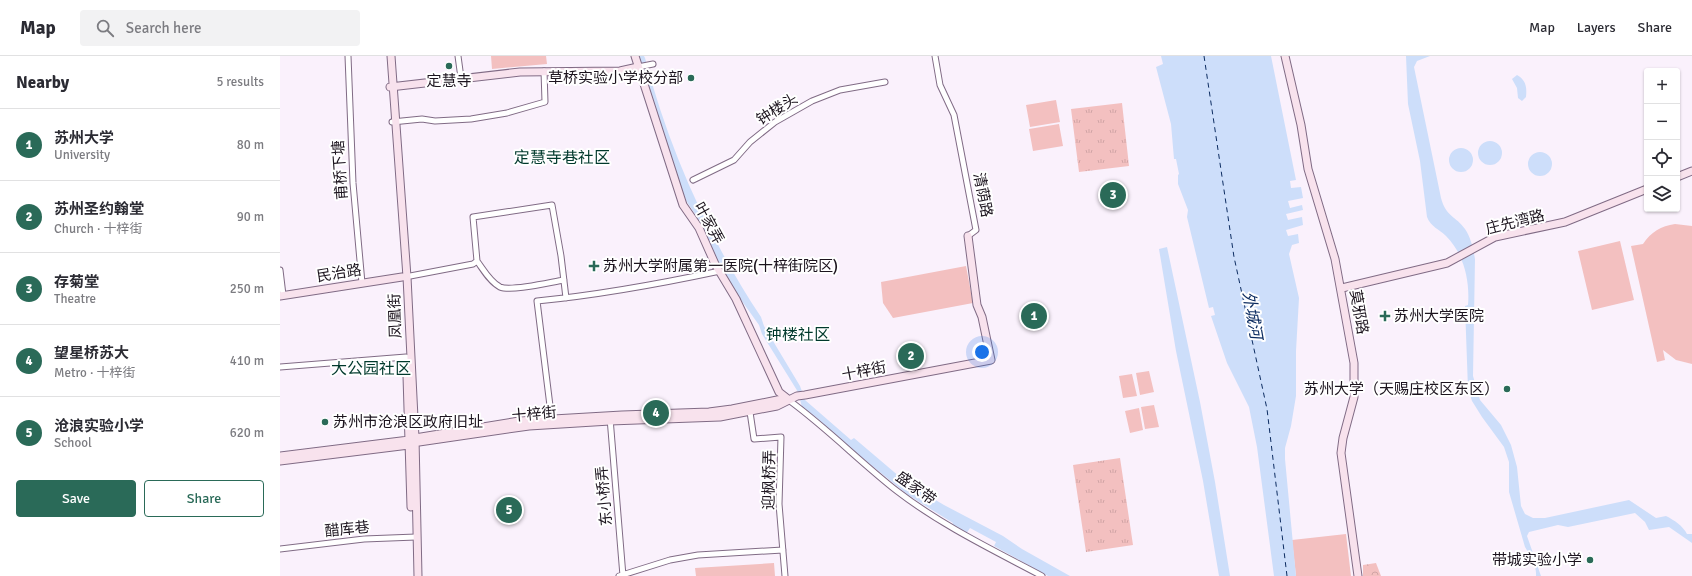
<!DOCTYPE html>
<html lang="en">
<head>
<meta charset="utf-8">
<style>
	body { margin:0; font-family:Signika,"Noto Sans SC",sans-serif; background:#f2f2f3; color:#2b2b33 }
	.controls { position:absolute; right:12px; top:12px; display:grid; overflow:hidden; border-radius:4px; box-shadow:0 1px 3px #0004 }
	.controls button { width:36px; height:36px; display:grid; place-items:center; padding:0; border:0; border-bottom:1px solid #e1e1e2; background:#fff; color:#2b2b33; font:20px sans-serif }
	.you { position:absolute; left:702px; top:296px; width:14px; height:14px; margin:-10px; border:3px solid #fff; border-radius:50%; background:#1a73e8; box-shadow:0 0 0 6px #1a73e833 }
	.badge { display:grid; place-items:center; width:26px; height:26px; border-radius:50%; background:#2a6a58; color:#fff; font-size:13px; font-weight:700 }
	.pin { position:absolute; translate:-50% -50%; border:2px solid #fff; box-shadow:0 1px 4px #0006 }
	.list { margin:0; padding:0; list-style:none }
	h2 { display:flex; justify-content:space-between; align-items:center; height:52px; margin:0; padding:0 16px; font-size:17px }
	h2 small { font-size:13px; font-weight:400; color:#7c7c81 }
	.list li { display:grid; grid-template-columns:26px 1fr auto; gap:12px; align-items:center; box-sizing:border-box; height:72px; padding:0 16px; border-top:1px solid #e1e1e2 }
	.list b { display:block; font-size:15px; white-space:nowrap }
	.list p { margin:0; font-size:13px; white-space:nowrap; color:#7c7c81 }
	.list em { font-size:13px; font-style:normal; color:#7c7c81 }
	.actions { display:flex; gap:8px; padding:12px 16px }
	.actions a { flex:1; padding:9px 0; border:1px solid #2a6a58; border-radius:4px; text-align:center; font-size:14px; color:#2a6a58 }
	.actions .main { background:#2a6a58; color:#fff }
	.icon { flex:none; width:22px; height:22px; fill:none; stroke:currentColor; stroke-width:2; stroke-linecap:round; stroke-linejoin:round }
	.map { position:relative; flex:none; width:1412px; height:520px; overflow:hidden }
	header { display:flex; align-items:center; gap:24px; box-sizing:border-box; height:56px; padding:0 20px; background:#fff; border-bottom:1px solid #e1e1e2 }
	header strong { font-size:19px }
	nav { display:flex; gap:22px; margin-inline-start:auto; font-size:14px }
	.search { width:280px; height:36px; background:#f2f2f3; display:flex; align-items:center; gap:10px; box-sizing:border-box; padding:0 14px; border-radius:4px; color:#7c7c81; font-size:15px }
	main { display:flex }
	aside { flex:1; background:#fff }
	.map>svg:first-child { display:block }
</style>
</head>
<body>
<header>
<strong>Map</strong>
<div class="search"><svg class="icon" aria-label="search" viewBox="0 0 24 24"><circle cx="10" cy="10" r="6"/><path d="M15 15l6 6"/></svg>Search here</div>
<nav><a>Map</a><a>Layers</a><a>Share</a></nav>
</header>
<main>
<aside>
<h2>Nearby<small>5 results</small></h2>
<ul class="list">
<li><span class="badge">1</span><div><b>苏州大学</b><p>University</p></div><em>80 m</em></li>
<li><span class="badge">2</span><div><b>苏州圣约翰堂</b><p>Church · 十梓街</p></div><em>90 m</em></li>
<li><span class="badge">3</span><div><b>存菊堂</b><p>Theatre</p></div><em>250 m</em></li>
<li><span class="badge">4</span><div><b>望星桥苏大</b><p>Metro · 十梓街</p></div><em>410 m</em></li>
<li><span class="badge">5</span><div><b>沧浪实验小学</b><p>School</p></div><em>620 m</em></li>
</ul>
<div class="actions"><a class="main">Save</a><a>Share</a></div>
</aside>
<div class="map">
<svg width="1412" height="520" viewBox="0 0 1412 520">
	<defs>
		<pattern id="grass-tufts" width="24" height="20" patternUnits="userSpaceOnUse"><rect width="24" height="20" fill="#f3c0c0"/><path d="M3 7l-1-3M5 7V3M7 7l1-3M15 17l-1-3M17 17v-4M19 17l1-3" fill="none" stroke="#d0a4a5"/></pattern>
		<pattern id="forest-crowns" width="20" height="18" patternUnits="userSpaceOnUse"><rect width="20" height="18" fill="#f3c0c0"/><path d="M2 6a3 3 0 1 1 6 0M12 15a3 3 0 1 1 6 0" fill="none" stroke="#d0a4a5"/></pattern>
	</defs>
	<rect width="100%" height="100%" fill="#faf1fc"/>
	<path fill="url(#grass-tufts)" d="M842,47L849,110L799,116L791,53Z
		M840,402L853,489L806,496L793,409Z"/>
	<path fill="url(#forest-crowns)" d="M1096,507L1101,520H1083V509Z"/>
	<path fill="#f3c0c0" d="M211,0H266L267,8L212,13Z
		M776,44L780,66L750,71L746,49Z
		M779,68L783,90L753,95L749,73Z
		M1395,168L1412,170V308L1396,304L1383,294L1385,304L1377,306L1351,190L1363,188C1371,176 1381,170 1395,168Z
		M1340,185L1354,244L1312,254L1298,195Z
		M686,210L693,247L613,262L603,247L601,226Z
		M869,315L874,336L860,339L856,317Z
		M852,318L857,340L843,342L839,320Z
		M874,349L879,371L865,373L861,351Z
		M859,352L863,374L850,377L845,355Z
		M1066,478L1071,520H1016L1012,484Z
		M494,507L495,520H416L415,512Z"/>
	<path fill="#cddefa" d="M357,0H364L365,2C389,94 429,183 481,261L484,270L520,330L525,344L571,384L574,382L627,427L664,449L723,480L742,493L790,520H768L714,490L716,486L690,472L686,478L672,469L673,467L628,439L575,396L537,362L522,351L518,336L482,278L479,269L444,220L417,161L407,146L393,114Z
		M881,0H991L1016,124L1010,125L1011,132L1021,131L1023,142L1008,145L1010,152L1022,149L1023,154L1006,158L1008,164L1022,161L1023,169L1006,174L1008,180L1018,178L1019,187L1012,189L1009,198L1019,242L1016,295V340L1011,370L1005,392V403L1016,520H994L977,391L969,351L947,307L931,260L935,259L933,251L929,252L907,161L908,154L898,128V119L899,118L896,103H894L891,68L876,11L883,8Z
		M1126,0H1150L1137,5L1134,11L1161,142C1166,161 1176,160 1185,173C1191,182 1193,192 1195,203L1193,320L1200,344L1221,369L1231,389L1237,411L1241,450L1245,458L1253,462H1265L1349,444L1376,462L1386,460C1394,464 1403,470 1407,478H1412V487L1389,471L1369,474L1365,466L1355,457L1288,471L1278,469L1249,476L1247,480L1261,520H1256C1257,510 1250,499 1245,491L1229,436V406L1224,391L1202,361L1192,345L1188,333L1185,250L1188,249C1190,225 1184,198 1166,180C1159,173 1151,171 1147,161L1140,105L1128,48Z
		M1237,19C1246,24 1247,31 1246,41L1242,45L1238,42L1237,32L1232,23Z
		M1198 97a12 12 0 1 1 24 0a12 12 0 1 1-24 0Z
		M1169 104a12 12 0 1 1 24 0a12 12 0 1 1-24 0Z
		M1248 108a12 12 0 1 1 24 0a12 12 0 1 1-24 0Z
		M887,191L920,346L935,426L950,520H939L923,425L896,295L879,193Z"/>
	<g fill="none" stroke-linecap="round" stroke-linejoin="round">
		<path stroke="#0c2c61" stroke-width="1" stroke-dasharray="5 4" stroke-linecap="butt" d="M924,0L954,201L987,353L1007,520"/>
		<defs>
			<path id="street" d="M68,0L73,127L82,227
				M178,0L181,22
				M655,0L660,29L674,59L696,174L688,180
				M358,11L373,8
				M112,66L142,63L155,65L191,63L227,57L265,46L264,15
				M413,124L454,104L470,86L495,66L532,45L560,34L605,26
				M197,205C203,213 210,226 220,231C231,236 271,226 284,224
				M0,214L3,239
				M125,221L193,208L197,205L193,161L272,149L281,200L286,242
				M0,311L126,301
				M510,345C548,373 580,406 617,435C661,469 713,494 762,520
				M470,356L474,383L501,381L499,448L505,520
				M330,362L343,520
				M272,366L257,245C319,239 379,228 440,215
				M0,493L84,483L136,481
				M339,520L390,504L418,499L503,494"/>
			<path id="secondary" d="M111,0L127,221L135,382L138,520
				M355,0L403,149L419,172L435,208L456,243L499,336L508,343
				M1005,0L1021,69L1028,113L1055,203L1074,307V341L1063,382L1061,397L1078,520
				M110,31L240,16L340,15L358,11
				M1397,121L1412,115
				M1062,232L1167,207L1215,181L1285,166L1367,133
				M0,240L122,221
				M127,320L131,451
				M0,400L129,384L135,382L239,365L342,359L429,356L452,353L502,343L507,344
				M0,405L129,389L139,386L249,370L330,365L440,361L497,350L517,340L525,339L711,304L702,261L697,249L688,180"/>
		</defs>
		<use href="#street" stroke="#806b85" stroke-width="7"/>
		<use href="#secondary" stroke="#806b85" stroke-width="9"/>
		<use href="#street" stroke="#fff" stroke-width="5"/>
		<use href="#secondary" stroke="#f8e2ed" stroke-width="7"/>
	</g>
	<g fill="#2a6a58" stroke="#fff" stroke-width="1.5">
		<circle cx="169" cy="10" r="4"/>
		<circle cx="411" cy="22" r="4"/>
		<path d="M312 204h4v4h4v4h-4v4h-4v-4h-4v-4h4z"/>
		<path d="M1103 254h4v4h4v4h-4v4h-4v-4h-4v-4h4z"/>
		<circle cx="1227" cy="333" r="4"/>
		<circle cx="45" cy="366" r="4"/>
		<circle cx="1310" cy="504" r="4"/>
	</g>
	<g text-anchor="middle" stroke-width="4" stroke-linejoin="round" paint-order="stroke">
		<g font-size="15" fill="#1c141e" stroke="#fff" text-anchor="end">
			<text x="403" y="27">草桥实验小学校分部</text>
			<text x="169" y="30" text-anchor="middle">定慧寺</text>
			<text x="323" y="215" text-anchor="start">苏州大学附属第一医院(十梓街院区)</text>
			<text x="1114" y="265" text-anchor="start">苏州大学医院</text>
			<text x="1219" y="338">苏州大学（天赐庄校区东区）</text>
			<text x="53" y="371" text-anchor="start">苏州市沧浪区政府旧址</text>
			<text x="1302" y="509">带城实验小学</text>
		</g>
		<g font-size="15" fill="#1c141e" stroke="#fff">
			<text transform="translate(497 53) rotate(-32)" y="5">钟楼头</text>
			<text transform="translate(60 114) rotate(-94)" y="5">甫桥下塘</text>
			<text transform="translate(703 139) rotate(79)" y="5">清荫路</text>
			<text transform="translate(1235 166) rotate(-14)" y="5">庄先湾路</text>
			<text transform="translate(429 167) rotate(61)" y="5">叶家弄</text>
			<text transform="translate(59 217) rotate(-9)" y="5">民治路</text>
			<text transform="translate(1079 256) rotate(80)" y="5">莫邪路</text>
			<text transform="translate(115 260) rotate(-92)" y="5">凤凰街</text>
			<text transform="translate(584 315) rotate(-11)" y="5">十梓街</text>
			<text transform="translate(254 358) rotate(-5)" y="5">十梓街</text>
			<text transform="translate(489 424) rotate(-89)" y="5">迎枫桥弄</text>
			<text transform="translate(636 432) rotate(36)" y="5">盛家带</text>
			<text transform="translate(324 440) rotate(-95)" y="5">东小桥弄</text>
			<text transform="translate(67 473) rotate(-6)" y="5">醋库巷</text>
		</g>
		<g font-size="16" fill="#00392c" stroke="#fff">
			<text x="282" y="107">定慧寺巷社区</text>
			<text x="518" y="284">钟楼社区</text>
			<text x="91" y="318">大公园社区</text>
		</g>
		<g font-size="16" font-style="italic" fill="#0c2c61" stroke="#fff">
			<text transform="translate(973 259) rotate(80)" y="6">外城河</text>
		</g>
	</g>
</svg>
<div class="controls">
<button>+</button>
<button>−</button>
<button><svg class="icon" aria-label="locate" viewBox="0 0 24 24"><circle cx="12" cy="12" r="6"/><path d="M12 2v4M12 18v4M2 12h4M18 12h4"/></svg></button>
<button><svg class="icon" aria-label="layers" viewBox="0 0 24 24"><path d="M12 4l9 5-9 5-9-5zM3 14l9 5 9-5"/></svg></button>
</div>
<div class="you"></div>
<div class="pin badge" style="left:754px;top:260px">1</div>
<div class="pin badge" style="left:631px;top:300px">2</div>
<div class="pin badge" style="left:833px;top:139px">3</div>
<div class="pin badge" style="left:376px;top:357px">4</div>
<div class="pin badge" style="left:229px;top:454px">5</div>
</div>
</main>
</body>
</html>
